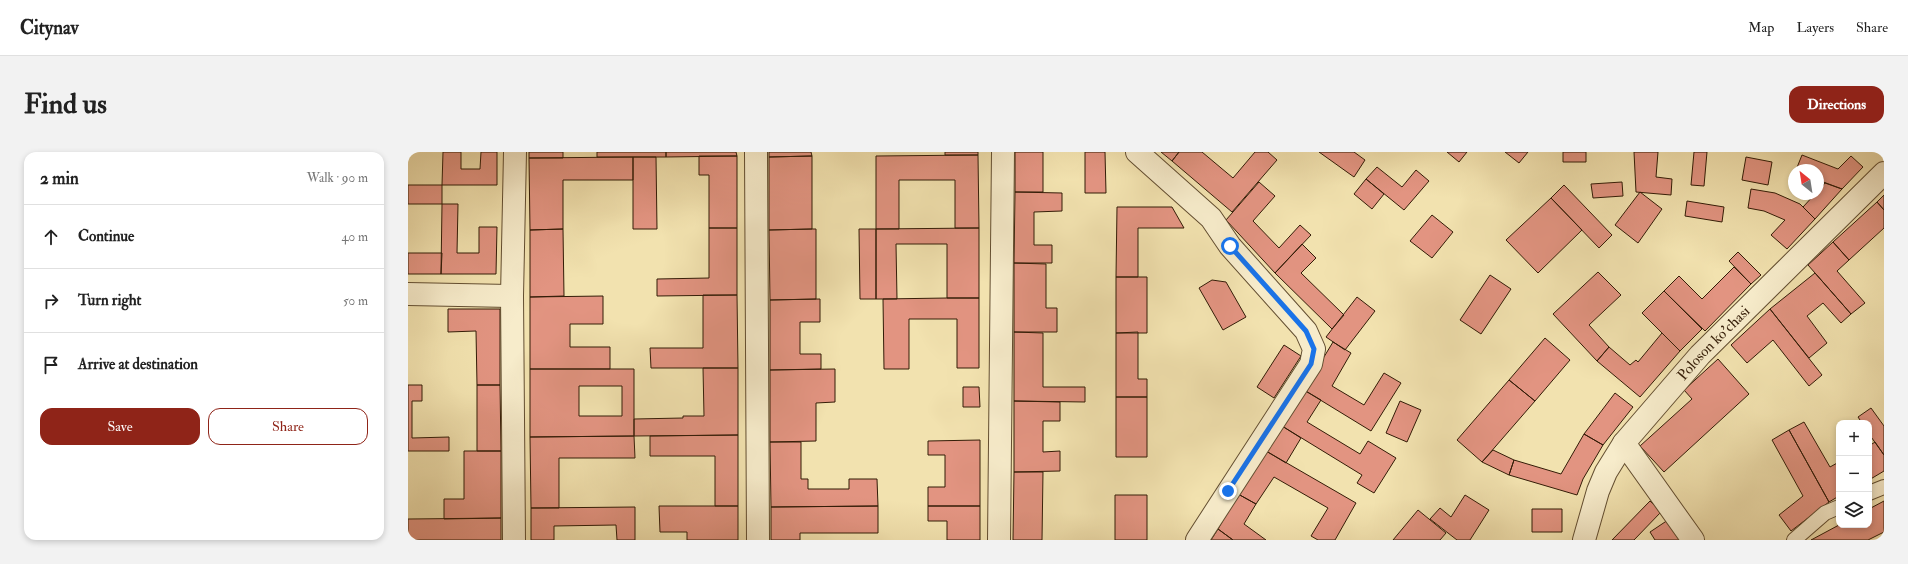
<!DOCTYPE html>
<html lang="en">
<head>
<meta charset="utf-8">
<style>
	body { margin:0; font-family:"IM FELL Double Pica",serif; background:#f2f2f2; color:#222 }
	.controls { position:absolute; right:12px; bottom:12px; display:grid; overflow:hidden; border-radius:8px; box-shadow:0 2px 6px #0003 }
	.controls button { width:36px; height:36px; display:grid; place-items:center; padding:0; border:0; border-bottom:1px solid #e0e0e0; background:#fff; color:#222; font:20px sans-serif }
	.compass { position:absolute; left:1380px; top:12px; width:36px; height:36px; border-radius:50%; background:#fff; box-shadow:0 2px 6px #0003; rotate:330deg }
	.stop { position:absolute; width:12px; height:12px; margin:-9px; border:3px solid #1a73e8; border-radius:50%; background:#fff }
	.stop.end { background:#1a73e8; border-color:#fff; box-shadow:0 1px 4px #0008 }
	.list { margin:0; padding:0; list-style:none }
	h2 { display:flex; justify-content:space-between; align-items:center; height:52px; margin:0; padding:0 16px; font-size:17px }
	h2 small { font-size:13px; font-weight:400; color:#767676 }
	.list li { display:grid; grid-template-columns:26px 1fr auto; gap:12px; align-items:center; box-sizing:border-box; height:64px; padding:0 16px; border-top:1px solid #e0e0e0 }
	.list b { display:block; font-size:15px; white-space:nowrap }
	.list em { font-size:13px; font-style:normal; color:#767676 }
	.actions { display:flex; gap:8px; padding:12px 16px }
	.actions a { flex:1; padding:9px 0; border:1px solid #8f2418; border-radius:12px; text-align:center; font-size:14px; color:#8f2418 }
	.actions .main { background:#8f2418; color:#fff }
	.icon { flex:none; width:22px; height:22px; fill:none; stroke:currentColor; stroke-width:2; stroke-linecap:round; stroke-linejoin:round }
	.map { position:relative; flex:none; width:1476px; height:388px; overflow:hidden; border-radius:12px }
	header { display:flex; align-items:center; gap:24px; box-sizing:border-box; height:56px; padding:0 20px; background:#fff; border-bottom:1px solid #e0e0e0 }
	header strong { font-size:19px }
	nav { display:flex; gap:22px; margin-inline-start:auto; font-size:14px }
	.intro { display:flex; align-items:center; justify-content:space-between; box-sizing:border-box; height:96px; padding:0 24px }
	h1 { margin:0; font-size:28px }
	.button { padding:10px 18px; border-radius:12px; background:#8f2418; color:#fff; font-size:14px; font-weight:700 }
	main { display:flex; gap:24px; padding:0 24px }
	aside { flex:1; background:#fff; border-radius:12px; box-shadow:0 2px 6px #0003 }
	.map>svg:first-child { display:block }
</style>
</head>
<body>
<header>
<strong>Citynav</strong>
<nav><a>Map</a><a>Layers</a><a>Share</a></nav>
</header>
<div class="intro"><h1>Find us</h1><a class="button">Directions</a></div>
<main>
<aside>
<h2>2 min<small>Walk · 90 m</small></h2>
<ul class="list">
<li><svg class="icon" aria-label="ahead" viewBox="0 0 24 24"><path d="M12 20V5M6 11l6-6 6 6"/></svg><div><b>Continue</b></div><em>40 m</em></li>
<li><svg class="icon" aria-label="right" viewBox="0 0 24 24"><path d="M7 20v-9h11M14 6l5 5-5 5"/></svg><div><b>Turn right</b></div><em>50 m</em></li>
<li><svg class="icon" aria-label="arrive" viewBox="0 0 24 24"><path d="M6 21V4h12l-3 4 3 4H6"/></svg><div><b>Arrive at destination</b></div></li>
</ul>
<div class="actions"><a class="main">Save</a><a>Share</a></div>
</aside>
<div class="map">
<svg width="1476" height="388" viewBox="0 0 1476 388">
	<rect width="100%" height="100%" fill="#f2e2af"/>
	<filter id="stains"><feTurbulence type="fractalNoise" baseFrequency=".005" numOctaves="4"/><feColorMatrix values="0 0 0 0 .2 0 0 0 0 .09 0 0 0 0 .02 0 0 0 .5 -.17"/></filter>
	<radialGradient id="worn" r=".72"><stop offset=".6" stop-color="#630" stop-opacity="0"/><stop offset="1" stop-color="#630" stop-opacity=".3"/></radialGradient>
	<path fill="#e29481" stroke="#331c07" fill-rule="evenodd" d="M35,0H53V17H72L73,0H89V33H34Z
		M121,0H155V6H121Z
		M189,0H258V5H189Z
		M258,0H328L329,4L258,5Z
		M361,0H403L404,4L361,5Z
		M537,0H570V3H537Z
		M607,0H635V40H607Z
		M677,0H697L698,41H677Z
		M753,0H771L764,9Z
		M771,0H794L825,26L847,0H860L869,8L824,60L764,9Z
		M911,0H946L957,8L946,25Z
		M1039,0H1059L1051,10Z
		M1097,0H1120L1111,11Z
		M1155,0H1178V10H1155Z
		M1226,0H1250L1248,25L1264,27L1263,43L1228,40Z
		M1286,0H1299L1296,34L1283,33Z
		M570,3L571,76H547V28H491V77H468V4Z
		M1394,3L1430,17L1443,4L1455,15L1434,37L1410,28V18H1388Z
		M291,4H329V76H301V23H291Z
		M404,4V77L361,78V5Z
		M225,5H248L249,77H225Z
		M225,5V28H155V77L122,78L121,6Z
		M1338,5L1364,10L1360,33L1334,28Z
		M969,15L994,35L1008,18L1021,29L996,58L958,27Z
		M958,27L976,42L964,57L946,42Z
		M851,30L867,44L845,69L871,96L892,73L903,83L867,121L818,68Z
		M1214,30L1215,44L1185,46L1183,32Z
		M1417,31L1434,37L1407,67L1395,55L1407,42H1410V39Z
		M0,33H34V52H0Z
		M1156,33L1204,83L1191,96L1143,46Z
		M1343,37L1367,41L1392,52L1407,67L1379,97L1363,83L1377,68L1356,59L1340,56Z
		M607,40L654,41V59L626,60V93H644V111H606Z
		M1232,40L1254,57L1230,91L1207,73Z
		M1476,43V58L1469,50Z
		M1143,46L1174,78L1130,121L1098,88Z
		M1279,49L1316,55L1314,70L1277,64Z
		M1469,50L1476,58V76L1441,108L1425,90Z
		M34,52H50L49,101H71V75H89L88,122H33Z
		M709,55H764L776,76H730V125H708Z
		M1024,63L1045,80L1024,106L1002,89Z
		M301,76H329V143L249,144V127L301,126Z
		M571,76V146H539V92H488L489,147H468V77Z
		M155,77L156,144L122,145V78Z
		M404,77H408V147L362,148L361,78Z
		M451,77H468V147H452Z
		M1425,90L1441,108L1429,119L1457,151L1443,162L1400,113Z
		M894,92L908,106L893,121L936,163L924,177L867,121Z
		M1330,100L1353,123L1343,132L1321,109Z
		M0,101H34L33,122H0Z
		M606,111L638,112V156H649V180H606Z
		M1326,115L1343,132L1297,179L1256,139L1271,124L1294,147Z
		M1190,120L1213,143L1181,173L1201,195L1189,209L1145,162Z
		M1407,121L1443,162L1433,171L1415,151L1399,164L1419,191L1401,206L1362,157Z
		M1082,123L1103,137L1073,182L1052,168Z
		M708,125H739V181H708Z
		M804,128L818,130L838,165L815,178L791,136Z
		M1256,139L1294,177L1272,199L1234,161Z
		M295,143H329L330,216H243L242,196H295Z
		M195,144V172H162V195H202V217H122V145Z
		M949,145L967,159L937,198L918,185Z
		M539,146H571V216H549V167H501V217H476L475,147Z
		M412,147V170H392V202H413V217L362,218V148Z
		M40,157H92V233H69L68,179L40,180Z
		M1362,157L1414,223L1401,234L1365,188L1339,211L1323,193Z
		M606,180L635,181V235H677V250L606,249Z
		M730,180V227H739V245H708V181Z
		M1254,181L1272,199L1232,245L1189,209L1201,195L1222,213L1228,208L1230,210Z
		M1137,186L1162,208L1127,249L1101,228Z
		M925,190L943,201L924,234L956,253L976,221L993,231L963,279L896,238Z
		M876,193L893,204L866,246L849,235Z
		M1310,207L1341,242L1256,320L1232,294L1284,247L1276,238Z
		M295,216H330V283L226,284V267L275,266V264H296Z
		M122,217H226V284L122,285ZM171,234H214V264H171Z
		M427,217V250L408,251V289L362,290V218Z
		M1101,228L1127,249L1074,310L1049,288Z
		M0,233H14V249H4V286L41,285V299H0Z
		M69,233H92L93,299H69Z
		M555,235H571L572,255H555Z
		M896,238L913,248L899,270L952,302L960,289L988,306L966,341L949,331L954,323L874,274Z
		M1207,241L1225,255L1195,293L1176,282Z
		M708,245H739V305H708Z
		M606,249L652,250V269H635V300L652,299V319L606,320Z
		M992,249L1013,258L999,290L978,281Z
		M1463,256L1476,274V303L1461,282V271H1454L1450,265Z
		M1396,270L1422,315L1431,310V344L1421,350L1381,278Z
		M874,274L893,286L878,311L858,299Z
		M1381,278L1421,350L1383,379L1371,363L1395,344L1364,288Z
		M1176,282L1195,293L1175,327L1169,343L1101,323L1106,308L1153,322Z
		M330,283V354H307V304H242V284Z
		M226,284L227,306H151V356H123L122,285Z
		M572,288V354H520V335H537V303H520V289Z
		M362,290H393V327H400V337H441V327H469L470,354L363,355Z
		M1467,290L1476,303V319L1461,328V294Z
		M1085,298L1106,308L1101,323L1074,310Z
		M56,299H93V366L36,367V347H56Z
		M858,299L948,351L927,388H910L903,384L920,356L866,325L848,352L830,342Z
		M606,320H635L634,388H605Z
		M830,342L848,352L836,372L858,388H825L810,377Z
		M707,343H739V388H707Z
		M1057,343L1081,358L1062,388H1049L1022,367L1032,356L1043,365Z
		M1242,349L1253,360L1226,388H1204Z
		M1476,349V380L1460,388H1403L1431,373H1461V357Z
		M251,354H330V388H279V380H252Z
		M470,354V381H392V388H363V355Z
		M520,354H572V388H539V369H520Z
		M227,355V388H209L208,373L146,374V388H123V356Z
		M1124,357H1154V380H1124Z
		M1010,358L1038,381L1032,388H985Z
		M93,366V388H0V367Z
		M1260,368L1273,388H1247L1242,380Z
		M810,377L825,388H803Z"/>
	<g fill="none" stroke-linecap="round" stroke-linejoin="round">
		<defs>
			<path id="service" d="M1461,341L1476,335
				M1386,388L1417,361L1431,355"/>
			<g id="minor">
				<path d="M348,0L350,388"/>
				<path d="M729,0L803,66L822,94L898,179L906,197L903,212L789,388"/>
				<path d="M0,142L104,144"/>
				<path d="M1216,291L1285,388"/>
				<path d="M106,388L104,144L107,0"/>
				<path d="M591,388L595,0"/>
				<path id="s1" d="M1176,388L1190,339L1198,320L1216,291L1292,203L1476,21"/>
			</g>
		</defs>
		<use href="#service" stroke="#634e31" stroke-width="16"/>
		<use href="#minor" stroke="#634e31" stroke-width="24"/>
		<use href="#service" stroke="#f7eccb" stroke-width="14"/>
		<use href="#minor" stroke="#f7eccb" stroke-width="22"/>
	</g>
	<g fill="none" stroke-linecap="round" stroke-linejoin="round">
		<path stroke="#1a73e8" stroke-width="5" d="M820,339L903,212L906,197L898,179L822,94"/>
	</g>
	<g text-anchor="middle" stroke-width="3.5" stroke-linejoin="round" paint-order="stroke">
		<g font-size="15" fill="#331c07" stroke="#f7eccb">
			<text dy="5" stroke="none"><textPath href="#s1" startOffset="240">Poloson ko'chasi</textPath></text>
		</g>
	</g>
	<rect width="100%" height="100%" filter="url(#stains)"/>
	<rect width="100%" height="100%" fill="url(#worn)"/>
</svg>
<div class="controls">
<button>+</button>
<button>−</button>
<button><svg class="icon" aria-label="layers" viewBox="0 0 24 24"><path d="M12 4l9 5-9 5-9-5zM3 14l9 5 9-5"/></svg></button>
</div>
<svg class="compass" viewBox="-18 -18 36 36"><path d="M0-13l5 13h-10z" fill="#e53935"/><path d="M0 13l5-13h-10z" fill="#767676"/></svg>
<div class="stop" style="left:822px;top:94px"></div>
<div class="stop end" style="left:820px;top:339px"></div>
</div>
</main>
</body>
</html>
